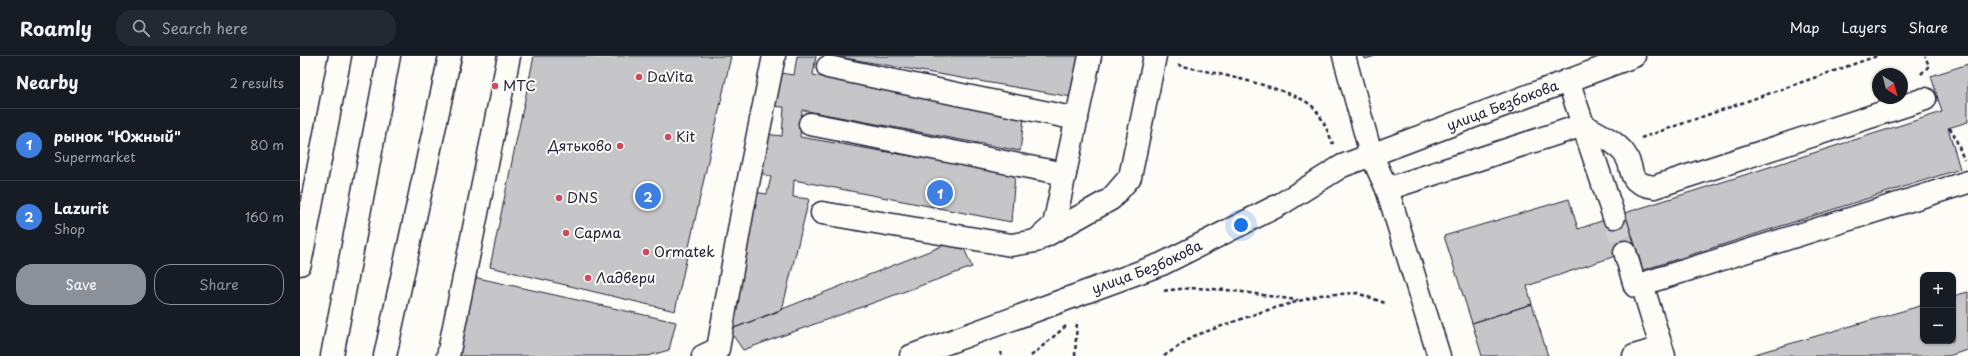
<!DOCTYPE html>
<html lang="en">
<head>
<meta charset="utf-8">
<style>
	body { margin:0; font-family:"Playpen Sans",sans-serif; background:#242831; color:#f1f3f6 }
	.controls { position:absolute; right:12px; bottom:12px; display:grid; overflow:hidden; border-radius:8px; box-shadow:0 1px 3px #0004 }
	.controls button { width:36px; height:36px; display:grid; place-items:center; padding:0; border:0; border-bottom:1px solid #363941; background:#171b24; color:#f1f3f6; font:20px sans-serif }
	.compass { position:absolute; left:1572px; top:12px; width:36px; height:36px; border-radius:50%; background:#171b24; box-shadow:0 1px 3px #0004; rotate:144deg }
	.you { position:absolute; left:941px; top:169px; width:14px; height:14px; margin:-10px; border:3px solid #fff; border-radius:50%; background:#1a73e8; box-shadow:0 0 0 6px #1a73e833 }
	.badge { display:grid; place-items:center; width:26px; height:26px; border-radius:50%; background:#8c9099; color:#fff; font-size:13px; font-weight:700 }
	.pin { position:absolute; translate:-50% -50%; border:2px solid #fff; box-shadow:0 1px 4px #0006 }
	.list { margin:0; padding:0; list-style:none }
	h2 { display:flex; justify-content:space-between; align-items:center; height:52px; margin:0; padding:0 16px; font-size:17px }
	h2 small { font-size:13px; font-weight:400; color:#9ea1a6 }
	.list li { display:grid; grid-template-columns:26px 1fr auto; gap:12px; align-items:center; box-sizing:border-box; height:72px; padding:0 16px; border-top:1px solid #363941 }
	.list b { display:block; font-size:15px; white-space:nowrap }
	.list p { margin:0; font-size:13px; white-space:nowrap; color:#9ea1a6 }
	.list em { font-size:13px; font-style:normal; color:#9ea1a6 }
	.actions { display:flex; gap:8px; padding:12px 16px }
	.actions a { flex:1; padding:9px 0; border:1px solid #8c9099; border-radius:16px; text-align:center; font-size:14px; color:#8c9099 }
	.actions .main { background:#8c9099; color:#fff }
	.icon { flex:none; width:22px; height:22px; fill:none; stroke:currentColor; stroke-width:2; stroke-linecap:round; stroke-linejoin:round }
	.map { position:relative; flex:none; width:1668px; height:300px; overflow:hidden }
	header { display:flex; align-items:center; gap:24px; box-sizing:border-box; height:56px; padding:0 20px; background:#171b24; border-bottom:1px solid #363941 }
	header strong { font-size:19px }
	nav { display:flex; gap:22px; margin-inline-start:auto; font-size:14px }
	.search { width:280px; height:36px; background:#242831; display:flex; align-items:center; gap:10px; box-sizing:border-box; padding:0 14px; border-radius:16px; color:#9ea1a6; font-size:15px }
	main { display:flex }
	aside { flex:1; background:#171b24 }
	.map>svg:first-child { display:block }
</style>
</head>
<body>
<header>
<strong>Roamly</strong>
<div class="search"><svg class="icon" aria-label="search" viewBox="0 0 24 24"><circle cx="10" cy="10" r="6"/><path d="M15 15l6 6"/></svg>Search here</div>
<nav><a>Map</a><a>Layers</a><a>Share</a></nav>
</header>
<main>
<aside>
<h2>Nearby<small>2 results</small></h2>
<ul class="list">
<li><span class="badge" style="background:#3f7fe0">1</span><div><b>рынок &quot;Южный&quot;</b><p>Supermarket</p></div><em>80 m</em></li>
<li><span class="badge" style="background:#3f7fe0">2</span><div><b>Lazurit</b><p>Shop</p></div><em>160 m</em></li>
</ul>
<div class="actions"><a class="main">Save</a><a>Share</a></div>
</aside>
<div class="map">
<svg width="1668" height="300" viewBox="0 0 1668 300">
	<rect width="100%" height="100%" fill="#fdfcf7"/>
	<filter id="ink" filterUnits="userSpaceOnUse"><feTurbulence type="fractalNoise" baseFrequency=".025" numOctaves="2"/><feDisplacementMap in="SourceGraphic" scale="8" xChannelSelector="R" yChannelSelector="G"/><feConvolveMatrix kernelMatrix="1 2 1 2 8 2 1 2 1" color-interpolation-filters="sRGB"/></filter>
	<g filter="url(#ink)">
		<path fill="#c6c6c8" stroke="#22223b" d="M234,0H431L375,255L190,211Z
			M497,0H516L513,19L725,55L720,95L502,54L500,81L715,118L711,166L494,124L493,141L509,143L482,254L429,274L454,136L467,138L471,121L459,116L466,78L482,80L484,51L466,50L472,16L494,19Z
			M533,0H781L778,42Z
			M1064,0H1075L1065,3Z
			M1668,8V66L1648,72L1660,113L1343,214L1325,157L1642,56L1631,20Z
			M1269,143L1278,173L1325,157L1336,193L1227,230L1232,248L1172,267L1144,180Z
			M660,183L672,211L443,294L429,274Z
			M169,220L376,266L369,294L348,300H154Z
			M1668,236V294L1648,300H1448L1623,249V285H1653V240Z
			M1232,248L1248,300H1182L1172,267Z"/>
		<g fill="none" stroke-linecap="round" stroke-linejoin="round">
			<path stroke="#d1d0d1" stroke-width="22" stroke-dasharray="22 11" stroke-linecap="butt" d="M1314,161L1325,196"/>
			<defs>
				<g id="minor">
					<path d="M1044,0L1071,98L1087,133L1139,300"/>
					<path d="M528,11L777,63"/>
					<path d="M1268,24L1314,161"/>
					<path d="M510,68L765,118"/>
					<path d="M1087,133L1283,69C1297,77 1314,84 1324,97C1337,114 1323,126 1354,131L1625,43"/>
					<path d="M522,157L711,189L736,185L754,169L790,0"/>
					<path d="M745,180L811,143L830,121L855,0"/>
					<path d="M1325,196L1335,230L1342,228L1364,300"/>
					<path d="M0,208L40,0"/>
					<path d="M1342,228L1668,126"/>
					<path d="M32,300L89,0"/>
					<path d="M85,300L150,0"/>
					<path d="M148,300L209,0"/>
					<path d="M403,300L418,293L443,152L474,0"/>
					<path id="s1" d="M611,300L862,208L981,148L1042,110L1334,0"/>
					<path d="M1334,300L1361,292"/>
				</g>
			</defs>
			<use href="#minor" stroke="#22223b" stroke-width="25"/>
			<path stroke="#22223b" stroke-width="2.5" stroke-dasharray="4 3" stroke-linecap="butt" d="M878,9C907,16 998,32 1015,53C1023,63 1028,76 1033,88
				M1621,18L1629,10L1625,0
				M1649,72L1653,76L1664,104
				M1341,82L1577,0
				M864,235C909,227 954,239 998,244
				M701,300L702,293
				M731,300L766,270
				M775,300L777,265
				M864,300L894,280L961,256L1020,239L1057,237L1085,247"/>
			<use href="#minor" stroke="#fdfcf7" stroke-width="22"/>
		</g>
	</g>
	<g fill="#d1495b" stroke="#fdfcf7" stroke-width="1.5">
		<circle cx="339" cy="21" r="4"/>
		<circle cx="195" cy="30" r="4"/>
		<circle cx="368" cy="81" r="4"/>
		<circle cx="320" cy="90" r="4"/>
		<circle cx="259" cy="142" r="4"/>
		<circle cx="266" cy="177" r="4"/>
		<circle cx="346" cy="196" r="4"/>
		<circle cx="288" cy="222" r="4"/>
	</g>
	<g text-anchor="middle" stroke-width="4" stroke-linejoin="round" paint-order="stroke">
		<g font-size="14" fill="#22223b" stroke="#fdfcf7" text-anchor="start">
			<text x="347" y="26">DaVita</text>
			<text x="203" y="35">МТС</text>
			<text x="376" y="86">Kit</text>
			<text x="312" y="95" text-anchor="end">Дятьково</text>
			<text x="267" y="147">DNS</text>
			<text x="274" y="182">Сарма</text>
			<text x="354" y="201">Ormatek</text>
			<text x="296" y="227">Ладвери</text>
		</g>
		<g font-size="14" fill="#22223b" stroke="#fdfcf7">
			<text dy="5" stroke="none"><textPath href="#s1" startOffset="644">улица Безбокова</textPath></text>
			<text dy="5" stroke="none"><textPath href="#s1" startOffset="252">улица Безбокова</textPath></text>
		</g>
	</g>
</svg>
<div class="controls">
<button>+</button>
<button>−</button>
</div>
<svg class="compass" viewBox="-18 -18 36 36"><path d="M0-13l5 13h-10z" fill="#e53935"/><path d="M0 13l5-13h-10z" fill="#9ea1a6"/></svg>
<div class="you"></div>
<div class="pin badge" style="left:640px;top:137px;background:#3f7fe0">1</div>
<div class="pin badge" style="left:348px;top:140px;background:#3f7fe0">2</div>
</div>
</main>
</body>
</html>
